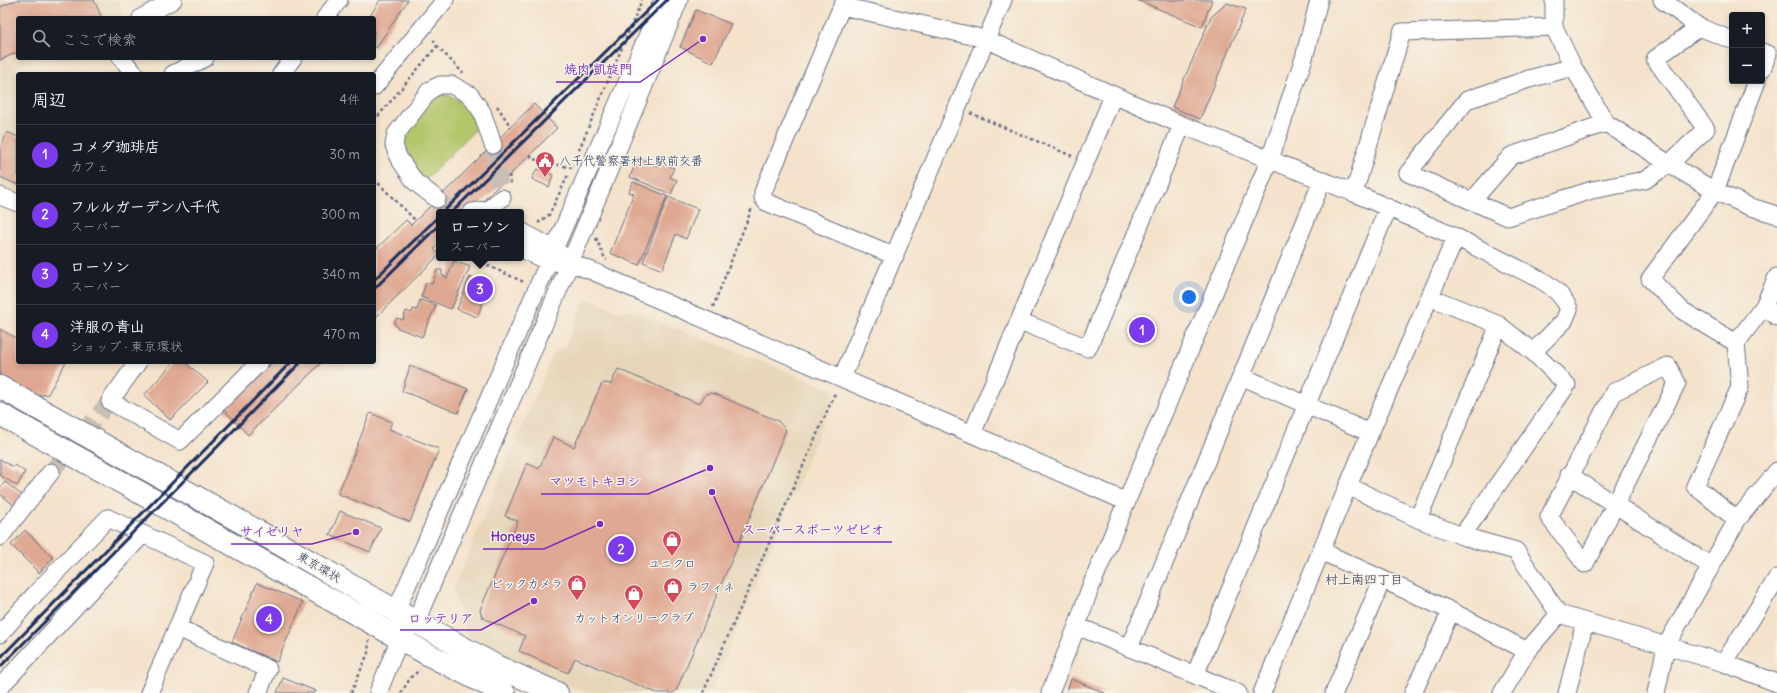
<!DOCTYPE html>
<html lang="ja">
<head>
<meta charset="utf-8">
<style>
	body { margin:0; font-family:Delius,"Klee One",sans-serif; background:#20242c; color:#f1f3f6 }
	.controls { position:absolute; right:12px; top:12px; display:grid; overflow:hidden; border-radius:4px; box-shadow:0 2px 6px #0003 }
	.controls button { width:36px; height:36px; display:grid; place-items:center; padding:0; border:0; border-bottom:1px solid #363941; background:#171b24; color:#f1f3f6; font:20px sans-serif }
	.you { position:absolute; left:1189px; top:297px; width:14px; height:14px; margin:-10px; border:3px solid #fff; border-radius:50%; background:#1a73e8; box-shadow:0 0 0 6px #1a73e833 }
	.badge { display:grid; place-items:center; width:26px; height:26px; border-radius:50%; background:#7c3aed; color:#fff; font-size:13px; font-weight:700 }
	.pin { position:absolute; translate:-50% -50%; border:2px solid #fff; box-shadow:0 1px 4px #0006 }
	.popup { position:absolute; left:436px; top:209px; width:88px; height:52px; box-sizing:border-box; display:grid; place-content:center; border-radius:4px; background:#171b24; filter:drop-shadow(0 1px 3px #0005); font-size:13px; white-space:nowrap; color:#9ea1a6 }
	.popup b { font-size:15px; color:#f1f3f6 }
	.popup::after { content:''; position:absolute; left:50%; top:100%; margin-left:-8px; border:8px solid transparent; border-top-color:#171b24 }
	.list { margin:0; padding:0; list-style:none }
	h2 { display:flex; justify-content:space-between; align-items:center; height:52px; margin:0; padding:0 16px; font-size:17px }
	h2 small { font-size:13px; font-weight:400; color:#9ea1a6 }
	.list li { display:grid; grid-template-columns:26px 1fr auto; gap:12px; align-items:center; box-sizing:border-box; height:60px; padding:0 16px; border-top:1px solid #363941 }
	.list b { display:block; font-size:15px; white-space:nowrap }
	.list p { margin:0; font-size:13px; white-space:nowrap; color:#9ea1a6 }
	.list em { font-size:13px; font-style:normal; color:#9ea1a6 }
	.icon { flex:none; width:22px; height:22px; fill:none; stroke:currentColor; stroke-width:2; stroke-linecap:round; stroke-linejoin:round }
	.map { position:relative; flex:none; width:1777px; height:693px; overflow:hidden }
	.search { position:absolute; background:#171b24; box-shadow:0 2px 6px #0003; left:16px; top:16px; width:360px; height:44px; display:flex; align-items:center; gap:10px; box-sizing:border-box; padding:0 14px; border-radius:4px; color:#9ea1a6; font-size:15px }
	.panel { position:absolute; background:#171b24; box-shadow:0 2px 6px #0003; left:16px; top:72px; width:360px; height:292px; border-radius:4px }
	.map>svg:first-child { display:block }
</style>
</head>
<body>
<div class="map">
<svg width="1777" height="693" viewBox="0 0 1777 693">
	<rect width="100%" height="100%" fill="#f7f3e8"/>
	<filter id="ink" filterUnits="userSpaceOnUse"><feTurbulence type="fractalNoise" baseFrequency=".025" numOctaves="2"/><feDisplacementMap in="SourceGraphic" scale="8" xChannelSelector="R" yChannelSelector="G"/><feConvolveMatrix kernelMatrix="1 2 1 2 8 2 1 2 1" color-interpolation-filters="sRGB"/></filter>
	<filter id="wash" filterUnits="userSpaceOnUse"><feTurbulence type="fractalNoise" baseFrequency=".012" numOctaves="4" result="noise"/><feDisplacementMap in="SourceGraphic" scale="16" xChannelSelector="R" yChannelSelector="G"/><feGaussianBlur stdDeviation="0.9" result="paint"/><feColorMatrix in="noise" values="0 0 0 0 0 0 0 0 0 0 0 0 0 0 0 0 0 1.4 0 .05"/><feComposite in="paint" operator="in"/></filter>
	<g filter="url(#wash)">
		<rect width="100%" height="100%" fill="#f4e2ca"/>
		<path fill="#e6d5b8" d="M0,0H119L125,18H18V58H36L16,67L18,117V193L0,185Z
			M590,299L619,312L630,310L836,391L710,693H587L579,690L513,660L468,636L453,589L554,352L565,348L583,303Z"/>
		<path fill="#b3c66a" stroke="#677a64" d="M438,95C457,94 472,109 479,126L423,182L402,163L400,133L419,108Z"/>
		<g id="blocks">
			<path fill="#dfa892" d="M17,0H94L102,18H18V52L0,60V7Z
				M380,0H408L376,48L374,47V18H369Z
				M1137,0H1212L1202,27Z
				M1227,3L1246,9L1200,119L1172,107L1211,17Z
				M696,10L731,24L713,63L680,47Z
				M534,104L557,128L472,212H439V244L434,249L439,255L374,319V251L406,220L411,225Z
				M7,132L18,137V185L0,177V148Z
				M638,157L658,166L660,162L674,168L670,177L677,180L671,194L630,177Z
				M537,169L553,175L549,187L532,179Z
				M633,182L667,196L639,265L610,253L634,194L629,192Z
				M668,197L698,209L686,239L676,234L662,270L643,262Z
				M454,261L470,267L451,309L421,297L426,283L432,284L437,270H442V275L447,278Z
				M470,277L490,285L477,317L457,309Z
				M420,300L436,305L422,337L398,328L394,323L397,318L403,320L406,311L412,313L413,309L417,310Z
				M0,329L18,339V362H66L48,394L32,397L0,378Z
				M174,362H185L208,382L170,420L144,395Z
				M273,362H322L248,435L224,410Z
				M410,366L468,389L458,413L402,391Z
				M618,369L699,404L706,394L710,393L715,394L778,421L786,430L752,512L676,691L673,693H657L575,658L568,673L519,651L525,636L487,620L482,617L480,610L518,521L505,516L527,463L539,469L553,437L574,447L601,385L604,383L611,384Z
				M370,413L392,422L389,429L439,449L410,522L338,494Z
				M0,459L13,467L15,465L25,472L17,486L0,475Z
				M5,482L23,496L15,506L0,494V488Z
				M340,511L381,528L370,552L330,535Z
				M25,530L53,558L39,573L11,545Z
				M257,583L303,602L277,662L232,642Z
				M283,678L316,691L315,693H277Z
				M1071,679L1105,693H1066Z"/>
		</g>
	</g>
	<g filter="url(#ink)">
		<use href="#blocks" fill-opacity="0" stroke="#676e84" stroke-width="1"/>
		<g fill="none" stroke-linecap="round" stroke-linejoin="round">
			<path stroke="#c9beb4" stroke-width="17" stroke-dasharray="17 8" stroke-linecap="butt" d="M493,145L500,185
				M437,199L455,212
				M51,472L110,401"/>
			<defs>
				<path id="minor" d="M1554,0V27L1573,67L1606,123L1669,164L1715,191L1748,206L1777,215
					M1662,0L1699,27L1732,40
					M141,18L173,0
					M325,18L339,0
					M1762,52L1768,54L1762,69
					M121,58L135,74
					M1573,67L1529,79L1467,100L1408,173L1508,217L1592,190L1645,180L1669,164L1706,129L1655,59L1699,27
					M173,74L205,58
					M281,74L293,58
					M374,87L445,0
					M1354,193L1402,32L1554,27
					M0,196L18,203
					M437,199L415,182L398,157L394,145L396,134L430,90L440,85H452L470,95L482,112L493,145
					M1472,201L1511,156L1606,123
					M472,212L489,209L502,198
					M521,231L554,249L563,256
					M521,249L549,262L571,263L592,271L972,434L1127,502
					M895,256L766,202L763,198V192L842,6L985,39L1182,125L1354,193L1456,237L1539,279C1552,286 1563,295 1569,309L1564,321L1533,352
					M1430,297L1499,325L1533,352L1567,385L1462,536
					M1764,306L1777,317
					M1019,321L1088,348L1182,125
					M1736,343L1683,311L1650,279L1715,191L1757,81
					M138,362L110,401L180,441L260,362
					M1668,366L1677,383L1585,564L1549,517L1614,392Z
					M1241,376L1370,433
					M842,378L1003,0
					M972,434L1113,96
					M1569,475L1711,566
					M1348,486L1418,519L1462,536L1516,551L1559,614L1724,663L1777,683
					M1418,519L1499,325
					M1737,520L1695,486L1740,387L1736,343L1764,306L1777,277
					M0,537L51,472
					M1321,551L1451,611L1527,651
					M398,622L396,611L663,0
					M1077,626L1238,693
					M178,628L268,669L258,693
					M0,634L37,592L108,518L205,563L149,693
					M1129,648L1322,181
					M1724,663L1777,578
					M1195,675L1388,208
					M0,687L143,534
					M378,693L400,638L416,621C505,415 595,208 679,0
					M1050,693L1077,626L1089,591L1270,159L1304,58L1319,0
					M1262,693L1370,433L1456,237
					M1334,693L1382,580
					M1413,693L1451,611
					M1502,693L1527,651L1559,614
					M1567,693L1585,622
					M1656,693L1666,646L1737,520L1777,471"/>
				<path id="highway" d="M0,387L266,536L369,596L496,666L557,693
					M0,414L429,655L504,693"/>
			</defs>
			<use href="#minor" stroke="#676e84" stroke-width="19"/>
			<use href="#highway" stroke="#676e84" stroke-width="24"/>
			<path stroke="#676e84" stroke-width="2.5" stroke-dasharray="3 3" stroke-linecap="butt" d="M437,46L463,73
				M497,106L511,127
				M970,113L1072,156
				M374,121L437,46L433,39
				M579,150L642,0
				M530,155L533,159L572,168L573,165
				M509,175L511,186
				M374,179L416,221
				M538,223L549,215L568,175
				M596,238L605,259L607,260
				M419,242L426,233
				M471,258L524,282
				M713,307L752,208
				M351,693L368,653L369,640
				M401,693L411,677L420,670
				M703,693L836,391"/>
			<use href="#minor" stroke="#fff" stroke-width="17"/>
			<use href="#highway" stroke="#fff" stroke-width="22"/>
			<path stroke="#1b2f5e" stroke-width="3" d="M443,212L658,0
				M452,212L667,0
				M374,280L439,216
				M374,289L439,225
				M0,658L291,362
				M0,667L301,362"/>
		</g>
	</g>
	<defs>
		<symbol id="civic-pin" viewBox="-11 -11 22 30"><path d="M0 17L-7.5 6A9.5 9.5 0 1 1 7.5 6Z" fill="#d1495b" stroke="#f7f3e8"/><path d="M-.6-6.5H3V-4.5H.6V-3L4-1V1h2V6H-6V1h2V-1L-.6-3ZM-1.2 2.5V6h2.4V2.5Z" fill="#fff"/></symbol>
		<symbol id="shop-pin" viewBox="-11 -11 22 30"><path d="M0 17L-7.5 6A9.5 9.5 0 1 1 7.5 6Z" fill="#d1495b" stroke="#f7f3e8"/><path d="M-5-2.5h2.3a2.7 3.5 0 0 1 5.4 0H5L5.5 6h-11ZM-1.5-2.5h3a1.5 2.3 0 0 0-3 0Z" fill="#fff"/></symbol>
	</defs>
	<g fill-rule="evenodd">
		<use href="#civic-pin" x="534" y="150" width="22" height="30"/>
		<use href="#shop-pin" x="661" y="529" width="22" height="30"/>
		<use href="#shop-pin" x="566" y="573" width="22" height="30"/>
		<use href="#shop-pin" x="662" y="576" width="22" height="30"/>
		<use href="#shop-pin" x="623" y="583" width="22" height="30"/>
	</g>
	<g text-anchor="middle" stroke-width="3" stroke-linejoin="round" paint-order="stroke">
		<g font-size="12" fill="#1b2f5e" stroke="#f7f3e8" text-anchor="start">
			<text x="559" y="165">八千代警察署村上駅前交番</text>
			<text x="672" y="568" text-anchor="middle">ユニクロ</text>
			<text x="563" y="588" text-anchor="end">ビックカメラ</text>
			<text x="687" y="591">ラフィネ</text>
			<text x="634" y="622" text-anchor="middle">カットオンリークラブ</text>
		</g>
		<g font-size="12" fill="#1b2f5e" stroke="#f7f3e8">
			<text transform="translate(319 567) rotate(30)" y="4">東京環状</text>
		</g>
		<g font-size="13" font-weight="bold" fill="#605970" stroke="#f7f3e8">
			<text x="1364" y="584">村上南四丁目</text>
		</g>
	</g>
	<path fill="none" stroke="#7b2cbf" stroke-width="1.5" d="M703 39L640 82H556M710 468L648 494H541M712 492L734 542H892M356 532L312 544H231M600 524L544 549H483M534 601L481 630H400"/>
	<g fill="#7b2cbf" stroke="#f7f3e8" stroke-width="1.5">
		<circle cx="703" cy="39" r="4"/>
		<circle cx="710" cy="468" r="4"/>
		<circle cx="712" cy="492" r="4"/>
		<circle cx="356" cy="532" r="4"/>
		<circle cx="600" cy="524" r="4"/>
		<circle cx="534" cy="601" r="4"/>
	</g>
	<g font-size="13" text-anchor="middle" font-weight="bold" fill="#7b2cbf" stroke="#f7f3e8" stroke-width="3" stroke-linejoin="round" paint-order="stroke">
		<text x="598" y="74">焼肉 凱旋門</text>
		<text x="595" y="486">マツモトキヨシ</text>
		<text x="813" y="534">スーパースポーツゼビオ</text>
		<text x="272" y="536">サイゼリヤ</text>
		<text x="513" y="541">Honeys</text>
		<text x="441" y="623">ロッテリア</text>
	</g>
</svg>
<div class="controls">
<button>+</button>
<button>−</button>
</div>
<div class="you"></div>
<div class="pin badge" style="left:1142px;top:330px">1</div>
<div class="pin badge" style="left:621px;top:549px">2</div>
<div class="pin badge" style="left:480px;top:289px">3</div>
<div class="popup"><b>ローソン</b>スーパー</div>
<div class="pin badge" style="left:269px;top:619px">4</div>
<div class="search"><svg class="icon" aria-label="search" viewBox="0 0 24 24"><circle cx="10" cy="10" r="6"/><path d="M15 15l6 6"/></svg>ここで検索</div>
<section class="panel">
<h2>周辺<small>4件</small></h2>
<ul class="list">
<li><span class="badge">1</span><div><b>コメダ珈琲店</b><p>カフェ</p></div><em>30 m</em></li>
<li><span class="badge">2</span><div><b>フルルガーデン八千代</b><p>スーパー</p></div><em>300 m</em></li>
<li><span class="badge">3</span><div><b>ローソン</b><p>スーパー</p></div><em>340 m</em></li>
<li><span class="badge">4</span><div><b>洋服の青山</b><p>ショップ · 東京環状</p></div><em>470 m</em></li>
</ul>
</section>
</div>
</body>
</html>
